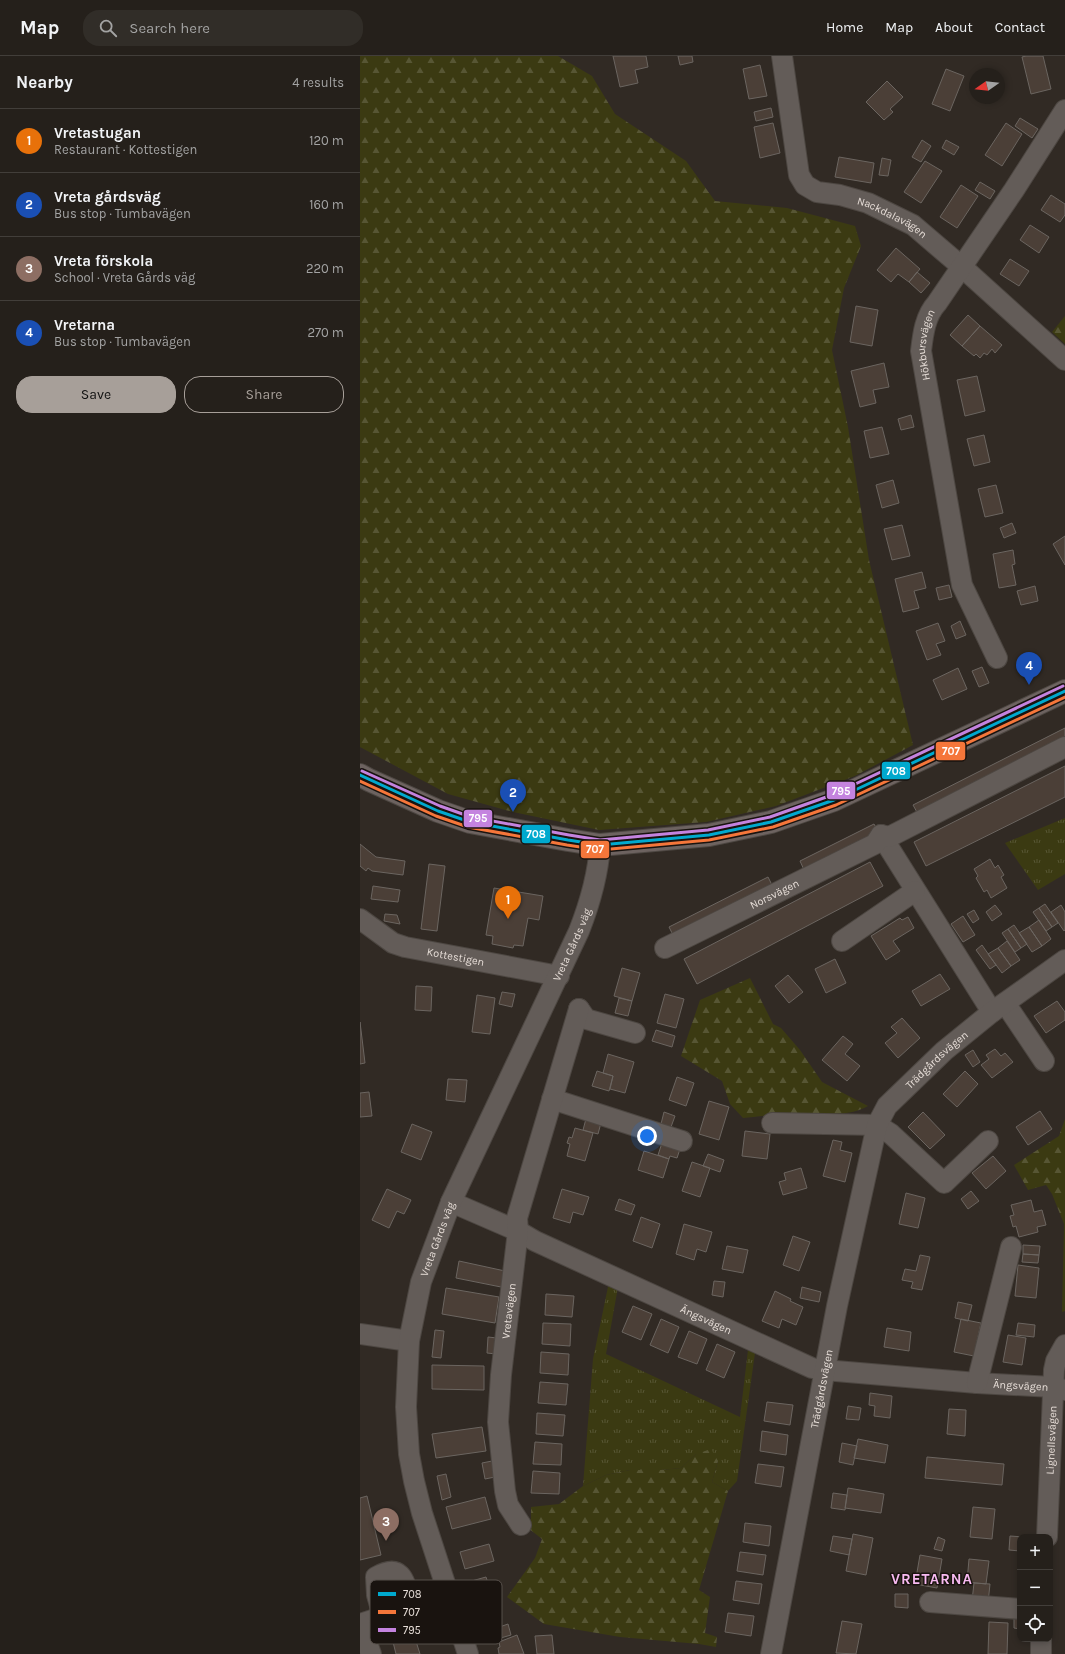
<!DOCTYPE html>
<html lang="en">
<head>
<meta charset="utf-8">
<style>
	body { margin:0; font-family:Karla,sans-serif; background:#312d28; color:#f1f3f6 }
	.controls { position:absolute; right:12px; bottom:12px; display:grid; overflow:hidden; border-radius:8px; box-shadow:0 2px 6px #0003 }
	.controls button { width:36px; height:36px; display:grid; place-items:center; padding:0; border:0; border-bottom:1px solid #423e3a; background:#25201b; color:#f1f3f6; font:20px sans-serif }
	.compass { position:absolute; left:609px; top:12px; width:36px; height:36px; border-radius:50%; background:#25201b; box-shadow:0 2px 6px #0003; rotate:256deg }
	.you { position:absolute; left:287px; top:1080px; width:14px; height:14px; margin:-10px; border:3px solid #fff; border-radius:50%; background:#1a73e8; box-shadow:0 0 0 6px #1a73e833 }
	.badge { display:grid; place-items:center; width:26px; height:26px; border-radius:50%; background:#a79f99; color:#fff; font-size:13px; font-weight:700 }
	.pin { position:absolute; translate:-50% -33px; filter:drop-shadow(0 1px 2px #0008) }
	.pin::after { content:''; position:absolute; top:21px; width:14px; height:12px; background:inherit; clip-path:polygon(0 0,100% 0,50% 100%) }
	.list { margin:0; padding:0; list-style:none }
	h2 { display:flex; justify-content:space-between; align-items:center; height:52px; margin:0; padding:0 16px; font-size:17px }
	h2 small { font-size:13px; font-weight:400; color:#a3a3a3 }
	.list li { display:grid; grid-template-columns:26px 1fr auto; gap:12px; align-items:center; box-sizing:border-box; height:64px; padding:0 16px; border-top:1px solid #423e3a }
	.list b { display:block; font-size:15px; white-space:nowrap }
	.list p { margin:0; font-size:13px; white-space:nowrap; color:#a3a3a3 }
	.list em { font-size:13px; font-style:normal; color:#a3a3a3 }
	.actions { display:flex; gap:8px; padding:12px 16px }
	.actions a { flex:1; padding:9px 0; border:1px solid #a79f99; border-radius:16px; text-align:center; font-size:14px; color:#a79f99 }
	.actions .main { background:#a79f99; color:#111 }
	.icon { flex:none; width:22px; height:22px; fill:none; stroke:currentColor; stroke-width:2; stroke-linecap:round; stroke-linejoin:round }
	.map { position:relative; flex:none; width:705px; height:1598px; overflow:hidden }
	header { display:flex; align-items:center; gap:24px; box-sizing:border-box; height:56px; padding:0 20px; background:#25201b; border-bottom:1px solid #423e3a }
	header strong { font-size:19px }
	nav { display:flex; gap:22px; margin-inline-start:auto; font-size:14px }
	.search { width:280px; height:36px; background:#312d28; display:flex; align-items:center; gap:10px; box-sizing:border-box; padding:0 14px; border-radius:16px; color:#a3a3a3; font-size:15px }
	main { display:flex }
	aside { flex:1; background:#25201b }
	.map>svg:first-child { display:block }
</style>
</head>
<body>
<header>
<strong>Map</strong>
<div class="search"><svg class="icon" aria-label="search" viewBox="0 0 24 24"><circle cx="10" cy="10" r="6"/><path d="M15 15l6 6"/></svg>Search here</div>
<nav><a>Home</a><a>Map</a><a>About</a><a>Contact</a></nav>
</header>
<main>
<aside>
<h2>Nearby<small>4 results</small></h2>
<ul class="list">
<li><span class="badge" style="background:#e8710a">1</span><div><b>Vretastugan</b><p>Restaurant · Kottestigen</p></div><em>120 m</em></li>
<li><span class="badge" style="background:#1a4fb4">2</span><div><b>Vreta gårdsväg</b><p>Bus stop · Tumbavägen</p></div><em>160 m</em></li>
<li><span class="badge" style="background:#8d6e63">3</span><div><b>Vreta förskola</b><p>School · Vreta Gårds väg</p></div><em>220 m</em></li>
<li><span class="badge" style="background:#1a4fb4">4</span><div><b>Vretarna</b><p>Bus stop · Tumbavägen</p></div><em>270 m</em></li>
</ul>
<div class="actions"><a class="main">Save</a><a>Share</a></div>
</aside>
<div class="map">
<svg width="705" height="1598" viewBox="0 0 705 1598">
	<defs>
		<pattern id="grass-tufts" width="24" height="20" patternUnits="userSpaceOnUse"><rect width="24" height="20" fill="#3b3a12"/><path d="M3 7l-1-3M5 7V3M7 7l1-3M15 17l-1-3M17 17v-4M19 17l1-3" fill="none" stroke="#575634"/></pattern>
		<pattern id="forest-firs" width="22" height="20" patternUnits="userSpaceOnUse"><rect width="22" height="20" fill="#3b3a12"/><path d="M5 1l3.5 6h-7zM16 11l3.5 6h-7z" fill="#575634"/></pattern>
	</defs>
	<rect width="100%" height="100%" fill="#312a24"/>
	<path fill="url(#grass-tufts)" d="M705,762V818L678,834L645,787Z
		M249,1226L258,1231L246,1298L380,1361L388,1294L395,1297L377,1425L368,1435L352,1426L358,1405L336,1398L321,1412L301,1414H270L246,1419L223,1430L233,1303Z"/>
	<path fill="url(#forest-firs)" d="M0,0H198L232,20L255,58L326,105L355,145L427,152L495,170L501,190L484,232L472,294L488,371L509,504L553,689L495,720L416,750L346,766L239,774L153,756L88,738L0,691Z
		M705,260V288L692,276Z
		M390,922L413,968L421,972L440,994L462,1026L508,1050C487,1062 459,1057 435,1057C418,1057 400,1061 383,1062L370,1048L362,1025L321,1000L340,944Z
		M705,1063V1255L702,1256L704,1168L692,1138L686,1129L668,1134L654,1109L699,1080Z
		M351,1393L358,1405L352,1426L368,1435L339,1534L350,1541L345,1577L357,1581L356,1591L339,1588L260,1581L184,1568L147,1541L175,1502L182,1483L168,1472L171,1462V1451L199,1448L223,1430L246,1419L270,1414H301L321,1412L336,1398Z"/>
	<path fill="#4b3f37" stroke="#6b6560" d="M253,0H286L288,11L275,14L278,27L260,31Z
		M318,0H332L333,6L320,9Z
		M666,0H683L691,33L671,38L662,1Z
		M400,9L407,40L389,43L383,13Z
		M586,13L604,20L590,55L572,48Z
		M527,25L543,41L530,53L533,56L524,64L506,46Z
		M411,52L413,61L396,65L394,56Z
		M660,62L678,73L672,82L655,70Z
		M413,67L420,97L400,102L394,71Z
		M646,67L662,78L642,110L625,99Z
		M562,84L571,90L561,106L552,101Z
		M586,84L599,91L594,99L582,92Z
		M479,101L514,107L511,127L475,121Z
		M522,102L531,104L528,120L519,119Z
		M565,105L582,115L561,147L544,136Z
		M620,126L635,135L630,143L615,134Z
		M601,129L618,140L597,172L580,161Z
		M691,139L705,148V159L700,166L681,154Z
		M670,169L689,181L679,197L660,184Z
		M536,192L560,213L549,226L538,218L531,226L517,214Z
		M650,203L669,215L659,230L640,218Z
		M557,216L570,227L561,237L549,226Z
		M496,250L518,254L512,290L490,286Z
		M608,259L620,270L602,290L590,279Z
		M620,270L642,289L635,297L632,293L627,299L624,297L620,302L616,298L614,300L602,290Z
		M524,307L529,331L513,334L516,347L500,351L491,315Z
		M617,320L625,355L605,360L597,324Z
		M551,359L554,371L541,374L538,363Z
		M522,371L529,398L510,402L504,375Z
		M624,379L630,406L614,410L607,383Z
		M533,424L539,447L522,452L516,429Z
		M636,429L643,457L625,461L618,433Z
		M652,467L656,477L644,482L640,472Z
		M542,469L550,500L532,504L524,473Z
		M705,480V509L693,488Z
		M653,494L655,508L652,509L656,529L639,532L633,498Z
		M562,516L566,532L554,535L559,552L543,556L535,523Z
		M589,529L592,541L579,544L576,532Z
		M675,530L678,545L661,549L657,535Z
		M600,565L606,579L596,583L591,570Z
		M578,567L585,585L576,588L581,599L567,604L556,575Z
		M622,611L629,627L619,631L612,615Z
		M598,612L607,633L582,644L573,624Z
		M705,672V685L558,758L553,749Z
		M705,710V741L566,810L554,786Z
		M514,768L520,779L445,816L440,805Z
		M0,788L16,801L45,805L43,819L12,815L8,812L6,815L0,810Z
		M630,803L635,812L638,809L644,819L641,821L647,832L631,842L627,834L624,836L616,822L618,820L614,813Z
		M510,806L523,830L337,928L324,903Z
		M69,808L85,810L77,875L61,873Z
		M408,821L413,831L314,881L309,871Z
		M13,830L40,834L38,846L11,843Z
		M134,832L183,840L179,864L168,862L163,890L154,889L153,892L132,888L133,880L126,879Z
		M685,848L698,867L692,871L679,852Z
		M635,849L642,858L632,865L626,856Z
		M701,849L705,856V874L704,875L691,856Z
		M679,852L692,871L686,875L673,856Z
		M614,854L619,863L613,867L607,858Z
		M25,858L37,859L40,868L24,865Z
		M603,860L615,879L603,886L591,868Z
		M548,861L554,872L533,885L540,895L526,904L511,880L540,862L542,864Z
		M679,864L691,883L682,890L669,871Z
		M654,869L667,888L661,892L648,873Z
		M669,871L682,890L672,896L659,877Z
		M648,873L661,892L655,896L642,877Z
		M647,885L660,904L651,910L638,892Z
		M622,889L636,909L630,913L616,894Z
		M638,892L651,910L642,917L628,898Z
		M475,903L486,927L466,937L455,913Z
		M262,912L280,917L272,945L254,940Z
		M580,918L590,933L561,950L552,935Z
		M428,919L443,936L429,947L415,930Z
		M56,930L72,931L71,955L55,954Z
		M142,936L155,938L152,951L139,948Z
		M305,938L324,943L316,972L297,967Z
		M117,939L135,942L130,978L112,976Z
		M259,942L272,945L268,960L255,957Z
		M697,945L705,956V964L686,977L674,960Z
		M542,962L560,982L538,1002L525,987L537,977L531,971Z
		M0,966L5,1007L0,1008Z
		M296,974L315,980L312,991L292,985Z
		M483,980L493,988L485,998L500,1010L487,1025L462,1004Z
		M635,993L641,1000L645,997L653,1006L632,1022L621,1009L629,1003L626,999Z
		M613,994L620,1006L613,1011L605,999Z
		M248,998L274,1006L265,1037L250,1033L253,1020L243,1017Z
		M237,1015L253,1020L249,1035L232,1030Z
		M605,1015L618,1028L597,1051L583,1038Z
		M317,1021L334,1027L326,1050L309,1044Z
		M88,1023L107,1024L105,1046L86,1044Z
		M9,1036L12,1060L0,1061V1037Z
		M349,1045L369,1051L359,1084L339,1078Z
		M680,1055L692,1073L668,1089L656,1071Z
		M304,1056L315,1060L311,1071L301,1068Z
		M563,1056L585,1079L570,1093L548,1071Z
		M227,1059L242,1063L238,1078L223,1074Z
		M52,1068L72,1076L61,1104L41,1096Z
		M215,1072L233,1077L225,1105L207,1100L210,1088L207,1087L209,1081L212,1082Z
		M385,1075L410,1078L407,1103L382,1100Z
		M473,1084L482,1086L480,1094L492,1097L485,1126L463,1120Z
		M302,1087L320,1093L317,1102L310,1100L309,1103L298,1099Z
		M284,1095L309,1103L303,1122L278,1114Z
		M348,1098L364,1104L360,1116L343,1110Z
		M633,1100L646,1115L626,1133L612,1117Z
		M332,1106L350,1112L340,1141L322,1135Z
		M441,1112L447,1132L423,1139L419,1126L426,1124L424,1117Z
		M27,1133L51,1144L44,1158L37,1155L29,1172L12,1164Z
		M202,1133L229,1141L223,1159L213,1156L210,1167L193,1162Z
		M611,1135L619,1145L608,1153L601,1143Z
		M546,1137L565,1142L558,1172L539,1168Z
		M259,1143L275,1149L271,1159L255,1154Z
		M671,1144L674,1156L682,1154L686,1169L677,1171L678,1176L659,1181L656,1170L653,1171L650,1160L654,1159L651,1149Z
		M281,1161L300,1168L292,1192L273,1185Z
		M324,1168L352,1176L346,1196L337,1193L334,1204L316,1198Z
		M433,1180L450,1186L439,1215L423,1209Z
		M663,1189L680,1190L679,1199L663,1198Z
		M367,1190L388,1194L383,1217L362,1213Z
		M663,1198L679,1199L678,1207L662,1206Z
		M560,1199L570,1201L562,1234L551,1232L553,1226L542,1224L545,1213L556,1215Z
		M99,1205L145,1215L141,1231L96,1222Z
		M658,1209L679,1212L676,1242L655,1240Z
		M354,1225L365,1226L363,1241L352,1239Z
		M442,1231L461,1236L459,1246L440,1242Z
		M86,1232L139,1241L135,1267L82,1258Z
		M415,1235L431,1243L430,1245L443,1251L436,1269L422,1263L419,1272L402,1265Z
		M186,1238L214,1240L212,1261L185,1259Z
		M598,1246L612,1249L608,1265L595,1262Z
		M273,1250L292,1258L281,1284L262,1276Z
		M301,1263L319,1271L308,1297L290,1289Z
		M601,1263L621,1267L614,1300L594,1296Z
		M183,1267L211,1268L210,1290L182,1288Z
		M658,1267L675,1269L674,1281L656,1279Z
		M527,1272L551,1276L549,1295L524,1291Z
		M75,1274L84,1275L81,1302L72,1301Z
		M329,1275L347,1283L337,1308L318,1301Z
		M648,1279L666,1282L662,1309L643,1306Z
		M128,1281L137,1282L136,1298L127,1297Z
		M357,1288L375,1296L364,1322L346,1314Z
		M181,1296L209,1298L208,1319L180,1317Z
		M72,1309L124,1310V1334L72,1333Z
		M180,1326L208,1328L206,1349L178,1347Z
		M510,1337L532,1340L530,1362L514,1360L515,1350L509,1349Z
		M407,1346L433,1349L430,1369L404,1365Z
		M488,1350L501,1352L499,1364L486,1363Z
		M589,1353L606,1354L605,1380L587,1378Z
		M177,1357L205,1359L203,1380L176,1378Z
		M122,1371L126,1395L76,1402L72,1378Z
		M402,1375L428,1379L426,1399L400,1395Z
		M498,1383L528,1389L525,1407L494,1402Z
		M175,1386L202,1388L201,1409L173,1408Z
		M482,1387L497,1390L493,1409L479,1406Z
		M567,1401L644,1408L642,1429L565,1422Z
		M132,1405L135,1421L125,1423L122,1407Z
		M398,1408L424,1411L421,1431L395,1427Z
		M173,1415L200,1417L199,1438L171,1437Z
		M86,1418L91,1441L82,1444L77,1420Z
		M488,1432L524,1438L521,1457L485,1452Z
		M473,1437L487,1439L485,1454L471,1452Z
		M7,1440L21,1499L0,1504V1442Z
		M125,1441L131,1463L92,1473L86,1451Z
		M613,1451L635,1453L632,1483L610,1481Z
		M385,1467L411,1470L409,1490L383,1486Z
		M493,1478L513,1482L506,1519L486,1515Z
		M473,1480L492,1483L489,1499L470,1495Z
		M650,1480L664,1481H660V1495L649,1494Z
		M578,1481L585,1484L582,1495L574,1493Z
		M129,1488L134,1505L105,1513L100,1496Z
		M380,1496L406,1499L403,1519L377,1515Z
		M560,1499L582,1503L577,1532L555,1528Z
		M609,1503L629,1505L626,1528L607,1526Z
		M126,1521L131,1537L113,1542L108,1526Z
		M376,1525L402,1528L399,1548L373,1544Z
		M614,1527L630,1528L628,1547L612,1545Z
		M535,1538H548V1552L535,1551Z
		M368,1557L394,1560L391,1580L365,1576Z
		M654,1562L660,1563V1573L654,1572Z
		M482,1565L502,1568L496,1598L476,1597Z
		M629,1566L648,1567L647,1598H628Z
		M148,1568L151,1579L134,1584L131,1574Z
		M54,1579L60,1598H36L33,1586Z
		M157,1579L164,1598H139L138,1592L140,1591L139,1586Z
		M192,1579L194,1598H177L175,1580Z"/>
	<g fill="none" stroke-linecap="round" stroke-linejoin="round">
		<defs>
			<g id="minor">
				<path id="s1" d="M422,0L439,119L445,129L457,136L480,139L508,147L553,169L602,211L705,304"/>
				<path id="s2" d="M637,602L602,529L561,295C563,278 565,260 577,247L654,134L705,54"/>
				<path d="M521,779L632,956"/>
				<path id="s3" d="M0,863L33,887L45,891L199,920"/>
				<path d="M482,885L555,835"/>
				<path id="s4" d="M305,892L515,788L521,779L529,781L705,691"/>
				<path d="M645,947L684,1005"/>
				<path d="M219,953L226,963L275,977"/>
				<path d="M192,1043L322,1085"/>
				<path d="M412,1067L517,1069L531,1078L584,1127L628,1085"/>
				<path id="s5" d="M91,1146L158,1175L175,1185L452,1312L464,1314L617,1327L693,1331L705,1334"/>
				<path d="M0,1278L49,1285"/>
				<path d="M617,1327L651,1191"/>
				<path id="s6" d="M161,1469L148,1449L145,1435L138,1366L141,1319L158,1175L157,1162L219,953"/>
				<path id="s7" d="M687,1481L694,1314L696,1305L705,1289"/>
				<path d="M570,1546L660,1553"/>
				<path d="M23,1560L17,1539L16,1521C44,1505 45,1528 51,1551"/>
				<path d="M0,1568L88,1539"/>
				<path d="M0,1568L11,1598"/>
				<path id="s8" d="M108,1598L62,1457L54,1425L49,1398L46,1351L49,1285L61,1226L91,1146L219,875C230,847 238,820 240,789"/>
				<path id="s9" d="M411,1598L477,1250L517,1069L527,1050L584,995L632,956L705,904"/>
				<path d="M681,1598V1583"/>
			</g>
			<path id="major" d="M0,719L9,724L78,755L110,766L208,784L240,789L349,779L411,766L474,744L705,635"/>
		</defs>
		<use href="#minor" stroke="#4d4742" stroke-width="22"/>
		<use href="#major" stroke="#4d4742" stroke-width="24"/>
		<use href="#minor" stroke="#635c58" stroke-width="20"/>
		<use href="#major" stroke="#6d6360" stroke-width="22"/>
		<defs>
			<path id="bus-1" d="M0,719L78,755L110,766L208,784L240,789L349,779L411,766L474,744L705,635"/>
			<path id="bus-2" d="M0,725L76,760L108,771L207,789L240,794L349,784L413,771L476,749L705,641"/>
			<path id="bus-3" d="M2,715L80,750L111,761L209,779L240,784L348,774L410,761L472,739L703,630"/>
		</defs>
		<use href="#bus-1" stroke="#19130f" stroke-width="6"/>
		<use href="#bus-2" stroke="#19130f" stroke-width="6"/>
		<use href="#bus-3" stroke="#19130f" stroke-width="6"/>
		<use href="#bus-1" stroke="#00a9ce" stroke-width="3"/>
		<use href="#bus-2" stroke="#f5763a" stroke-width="3"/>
		<use href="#bus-3" stroke="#c483df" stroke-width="3"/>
	</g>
	<g text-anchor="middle" stroke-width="3" stroke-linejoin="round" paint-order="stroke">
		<g font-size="11" fill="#e7ded8" stroke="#19130f">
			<text dy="4" stroke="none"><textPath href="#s1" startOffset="226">Nackdalavägen</textPath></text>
			<text dy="4" stroke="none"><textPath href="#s2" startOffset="325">Hökbursvägen</textPath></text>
			<text dy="4" stroke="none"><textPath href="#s4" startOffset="122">Norsvägen</textPath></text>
			<text dy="4" stroke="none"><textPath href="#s8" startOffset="752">Vreta Gårds väg</textPath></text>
			<text dy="4" stroke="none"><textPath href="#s3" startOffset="105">Kottestigen</textPath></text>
			<text dy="4" stroke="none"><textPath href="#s9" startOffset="629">Trädgårdsvägen</textPath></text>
			<text dy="4" stroke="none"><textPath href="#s8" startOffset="428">Vreta Gårds väg</textPath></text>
			<text dy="4" stroke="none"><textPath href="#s6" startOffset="219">Vretavägen</textPath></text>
			<text dy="4" stroke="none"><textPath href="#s5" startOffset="281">Ängsvägen</textPath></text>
			<text dy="4" stroke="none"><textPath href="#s5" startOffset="607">Ängsvägen</textPath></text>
			<text dy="4" stroke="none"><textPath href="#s9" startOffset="270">Trädgårdsvägen</textPath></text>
			<text dy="4" stroke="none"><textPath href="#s7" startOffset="97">Lignellsvägen</textPath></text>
		</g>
		<g font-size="15" font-weight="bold" letter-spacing="1" fill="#f8baf1" stroke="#19130f">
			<text x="572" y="1528">VRETARNA</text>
		</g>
	</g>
	<rect x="10" y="1524" width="132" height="64" rx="6" fill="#19130f" stroke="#57504b" stroke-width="1"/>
	<rect x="18" y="1536" width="18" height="4" fill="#00a9ce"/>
	<rect x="18" y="1554" width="18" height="4" fill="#f5763a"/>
	<rect x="18" y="1572" width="18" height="4" fill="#c483df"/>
	<g font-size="11" fill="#e7ded8">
		<text x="43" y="1542">708</text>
		<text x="43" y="1560">707</text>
		<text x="43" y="1578">795</text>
	</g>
	<g stroke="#19130f" stroke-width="1.5">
		<rect x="575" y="685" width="31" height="20" rx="4" fill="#f5763a"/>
		<rect x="521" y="705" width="30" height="19" rx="4" fill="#00a9ce"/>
		<rect x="466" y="725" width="30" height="19" rx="4" fill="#c483df"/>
		<rect x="103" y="753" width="30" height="19" rx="4" fill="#c483df"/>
		<rect x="161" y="768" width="30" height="20" rx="4" fill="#00a9ce"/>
		<rect x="220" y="784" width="30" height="19" rx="4" fill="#f5763a"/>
	</g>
	<g font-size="11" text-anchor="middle" font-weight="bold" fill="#fff">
		<text x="591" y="699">707</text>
		<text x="536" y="719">708</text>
		<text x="481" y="739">795</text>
		<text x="118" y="766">795</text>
		<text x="176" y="782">708</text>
		<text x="235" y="797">707</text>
	</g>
</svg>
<div class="controls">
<button>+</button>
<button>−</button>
<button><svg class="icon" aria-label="locate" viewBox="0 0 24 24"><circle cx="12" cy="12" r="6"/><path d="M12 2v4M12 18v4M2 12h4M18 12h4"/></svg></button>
</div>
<svg class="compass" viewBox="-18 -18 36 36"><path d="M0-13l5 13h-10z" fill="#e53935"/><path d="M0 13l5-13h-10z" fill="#a3a3a3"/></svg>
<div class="you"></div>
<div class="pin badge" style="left:148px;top:863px;background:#e8710a">1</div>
<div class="pin badge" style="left:153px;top:756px;background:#1a4fb4">2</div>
<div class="pin badge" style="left:26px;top:1485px;background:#8d6e63">3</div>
<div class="pin badge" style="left:669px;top:629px;background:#1a4fb4">4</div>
</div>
</main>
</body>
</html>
